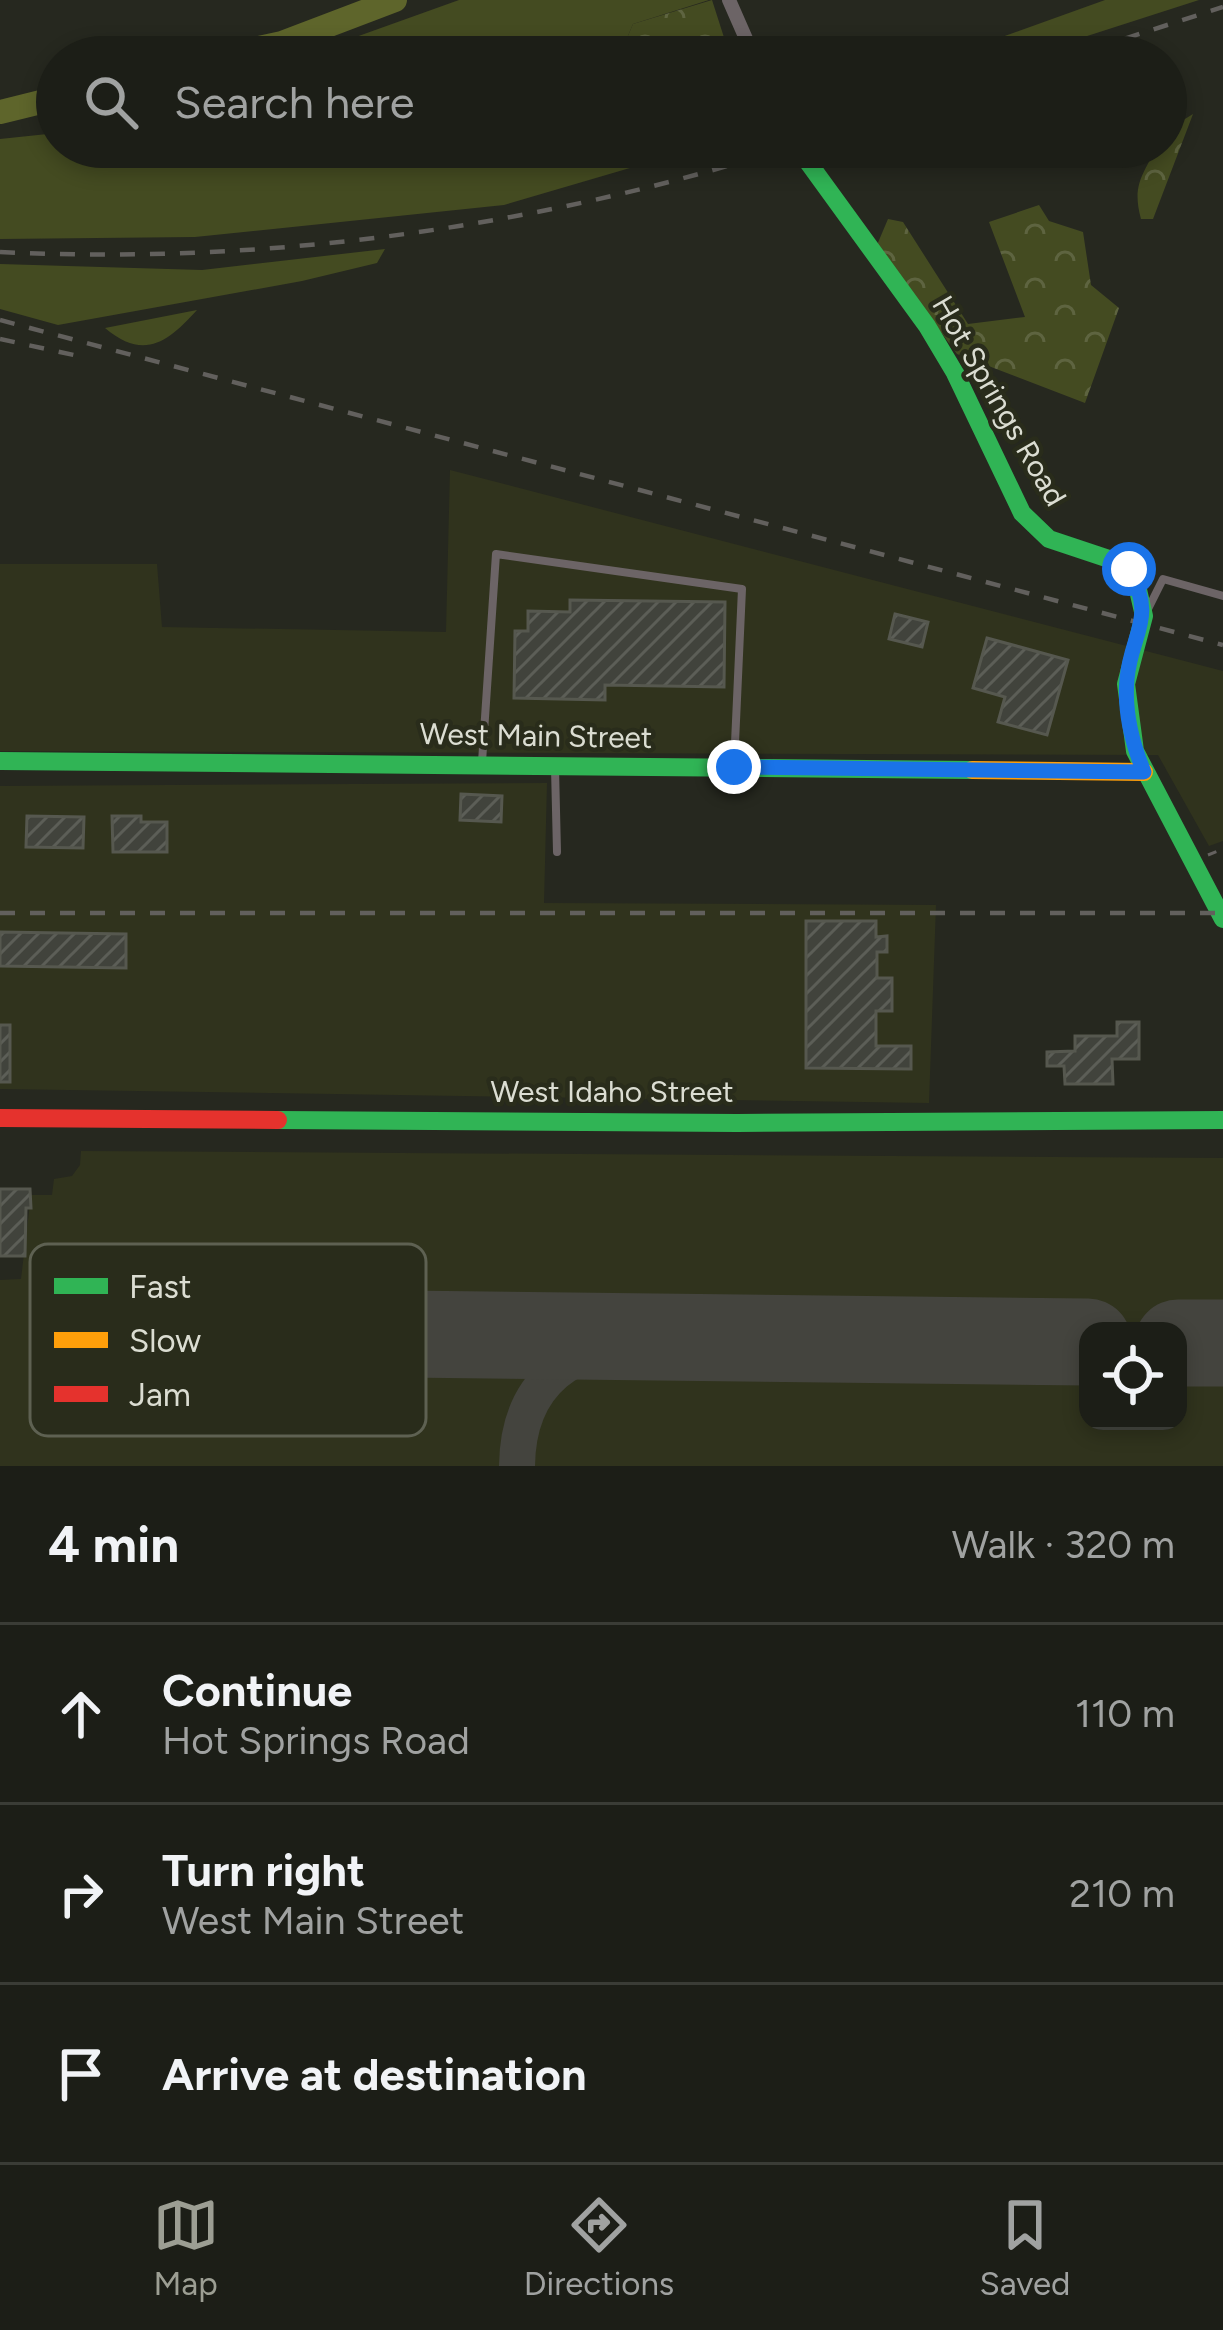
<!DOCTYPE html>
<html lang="en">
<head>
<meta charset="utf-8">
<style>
	body { margin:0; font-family:Figtree,sans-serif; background:#292b24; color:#f1f3f6 }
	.controls { position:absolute; right:36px; bottom:36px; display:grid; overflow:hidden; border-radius:24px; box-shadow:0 6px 18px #0003 }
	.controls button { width:108px; height:108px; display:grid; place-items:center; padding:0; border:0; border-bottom:3px solid #3a3c36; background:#1c1e17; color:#f1f3f6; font:60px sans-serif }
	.stop { position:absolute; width:36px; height:36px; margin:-27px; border:9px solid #1a73e8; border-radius:50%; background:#fff }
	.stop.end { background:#1a73e8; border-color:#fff; box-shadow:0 3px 12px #0008 }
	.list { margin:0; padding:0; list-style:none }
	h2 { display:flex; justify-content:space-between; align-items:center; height:156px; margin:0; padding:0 48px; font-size:51px }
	h2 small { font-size:39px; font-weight:400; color:#a0a2a1 }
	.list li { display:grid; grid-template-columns:78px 1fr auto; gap:36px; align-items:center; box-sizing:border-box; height:180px; padding:0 48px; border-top:3px solid #3a3c36 }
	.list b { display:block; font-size:45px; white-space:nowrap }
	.list p { margin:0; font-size:39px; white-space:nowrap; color:#a0a2a1 }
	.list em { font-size:39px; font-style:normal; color:#a0a2a1 }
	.icon { flex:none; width:66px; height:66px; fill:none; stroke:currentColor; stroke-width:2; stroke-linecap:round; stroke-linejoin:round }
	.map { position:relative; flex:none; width:1223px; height:1466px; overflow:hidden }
	.search { position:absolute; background:#1c1e17; box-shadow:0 6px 18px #0003; left:36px; right:36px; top:36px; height:132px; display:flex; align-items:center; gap:30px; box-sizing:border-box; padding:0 42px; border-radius:66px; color:#a0a2a1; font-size:45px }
	.sheet { height:696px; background:#1c1e17 }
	nav { display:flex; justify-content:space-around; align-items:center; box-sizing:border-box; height:168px; border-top:3px solid #3a3c36; background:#1c1e17; font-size:33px; color:#a0a2a1 }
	nav a { display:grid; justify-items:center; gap:6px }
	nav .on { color:#9c9e93 }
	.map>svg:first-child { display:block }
</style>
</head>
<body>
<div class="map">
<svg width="1223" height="1466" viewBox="0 0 1223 1466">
	<defs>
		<pattern id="forest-crowns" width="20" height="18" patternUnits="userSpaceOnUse" patternTransform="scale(3)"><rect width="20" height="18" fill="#444b21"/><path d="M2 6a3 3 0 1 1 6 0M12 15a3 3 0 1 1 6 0" fill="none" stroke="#5e6440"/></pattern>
		<pattern id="building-hatch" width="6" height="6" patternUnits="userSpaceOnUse" patternTransform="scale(3)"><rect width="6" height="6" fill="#41433c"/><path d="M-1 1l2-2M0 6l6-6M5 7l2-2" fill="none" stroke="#5c5e57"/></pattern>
	</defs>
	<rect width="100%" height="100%" fill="#26281f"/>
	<path fill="#30331d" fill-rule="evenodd" d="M450,470L1223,671V841L1209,846L1158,755L0,751V564H157L162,627L446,632Z
		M547,783L544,903L936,905L929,1103L0,1089V786Z
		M81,1151L1223,1158V1466H0V1280L21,1279L31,1195H52L54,1179L72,1176L80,1165ZM1088,1331H1178V1421H1088Z"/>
	<path fill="#444b21" d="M459,0H709L633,24L619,57H300Z
		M1105,0H1199L1022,57L949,56Z
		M57,133V147H633L647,163L504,205L195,237L0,239V139Z
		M385,249L377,263L302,281L58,325L0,309V264L202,270Z
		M197,310C168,342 144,361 105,328Z"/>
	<path fill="url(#forest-crowns)" d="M712,0L728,50L709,57H619L633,24Z
		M1193,114L1153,219H1141C1132,186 1142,176 1157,147H1166L1169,129Z
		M1039,205L1049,221L1083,232L1091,285L1119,308L1085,403L957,354L877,245L888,219L903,222L968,324L1025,317L989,222Z"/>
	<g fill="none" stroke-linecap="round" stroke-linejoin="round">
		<path stroke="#5e652b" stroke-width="24" d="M216,57L282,43L395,0
			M0,112L57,98"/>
		<path stroke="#44443e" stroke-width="36" d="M517,1466C518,1379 573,1347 652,1338"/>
		<path stroke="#44443e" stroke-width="87" d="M222,1332L1088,1342
			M1178,1343H1223"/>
	</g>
	<path fill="url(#building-hatch)" stroke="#56584f" stroke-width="3" d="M570,600L725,602L724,687L605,685V700L514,698L515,631H528V611L570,612Z
		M895,614L928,622L922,647L889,639Z
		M987,638L1068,660L1047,735L998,722L1005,697L973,688Z
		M461,794L502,796L501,822L460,820Z
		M27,816L84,817L83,848L26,847Z
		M112,816H141V822H167V852H113Z
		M806,921H876V937L887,936V952H877V978H892V1011H876V1046H911V1069L806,1068Z
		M0,932L126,934V968L0,966Z
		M1117,1022H1139V1059H1112L1113,1084H1065L1064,1066H1047V1052L1075,1051V1036H1117Z
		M0,1025H10V1082H0Z
		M0,1189H30L31,1208H26L25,1256H0Z"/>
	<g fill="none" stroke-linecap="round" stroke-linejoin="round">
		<path stroke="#656260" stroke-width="3" stroke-dasharray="9 9" stroke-linecap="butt" d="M1208,855L1223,849"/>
		<path stroke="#6c6466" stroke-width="8" d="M1148,609L1163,579L1223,596
			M482,762L496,554L742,589L734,765
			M555,768L557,852"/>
		<path stroke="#6c6466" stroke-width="14" d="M729,0L754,57"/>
		<path stroke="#30b455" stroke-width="18" d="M797,147L927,326L955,373L1022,513L1049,539L1121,563L1136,581L1144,616L1126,684L1135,751L1223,919
			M0,761L972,770
			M278,1120L737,1123L1223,1120"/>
		<path stroke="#ff9f0a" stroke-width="18" d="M972,770L1144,772"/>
		<path stroke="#e5322d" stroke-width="18" d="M0,1118L278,1120"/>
		<path stroke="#62605d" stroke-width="4.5" stroke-dasharray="15 15" stroke-linecap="butt" d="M1068,57L1223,7
			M0,252C266,265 536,228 790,147
			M0,320L1223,645
			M0,339L74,355
			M0,913H1223"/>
	</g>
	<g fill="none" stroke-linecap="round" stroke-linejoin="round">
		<path stroke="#1a73e8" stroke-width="15" d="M734,767L1144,772C1132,743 1124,711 1127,679C1131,633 1157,619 1129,569"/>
	</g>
	<g text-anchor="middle" stroke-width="9" stroke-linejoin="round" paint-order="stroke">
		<g font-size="30" fill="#dbddd2" stroke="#292c1b">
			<text transform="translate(999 401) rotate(60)" y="10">Hot Springs Road</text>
			<text transform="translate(536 736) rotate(1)" y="10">West Main Street</text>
			<text x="612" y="1102">West Idaho Street</text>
		</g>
	</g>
	<rect x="30" y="1244" width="396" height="192" rx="18" fill="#292c1b" stroke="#5e6152" stroke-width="3"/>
	<rect x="54" y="1278" width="54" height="16" fill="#30b455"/>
	<rect x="54" y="1332" width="54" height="16" fill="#ff9f0a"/>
	<rect x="54" y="1386" width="54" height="16" fill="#e5322d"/>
	<g font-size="33" fill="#dbddd2">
		<text x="129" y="1298">Fast</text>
		<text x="129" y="1352">Slow</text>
		<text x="129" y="1406">Jam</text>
	</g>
</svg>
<div class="controls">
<button><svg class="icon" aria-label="locate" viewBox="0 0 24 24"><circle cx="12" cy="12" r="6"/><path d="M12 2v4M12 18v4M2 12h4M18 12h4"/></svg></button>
</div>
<div class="stop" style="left:1129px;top:569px"></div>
<div class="stop end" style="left:734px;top:767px"></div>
<div class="search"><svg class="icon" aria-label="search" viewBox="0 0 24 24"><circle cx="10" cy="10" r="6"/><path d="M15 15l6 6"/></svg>Search here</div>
</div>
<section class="sheet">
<h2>4 min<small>Walk · 320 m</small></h2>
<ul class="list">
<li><svg class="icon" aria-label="ahead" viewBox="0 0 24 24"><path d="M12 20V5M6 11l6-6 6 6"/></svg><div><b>Continue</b><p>Hot Springs Road</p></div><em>110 m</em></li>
<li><svg class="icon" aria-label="right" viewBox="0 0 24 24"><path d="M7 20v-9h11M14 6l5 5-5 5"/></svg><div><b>Turn right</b><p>West Main Street</p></div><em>210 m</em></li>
<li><svg class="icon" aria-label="arrive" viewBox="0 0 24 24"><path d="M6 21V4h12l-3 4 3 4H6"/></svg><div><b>Arrive at destination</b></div></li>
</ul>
</section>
<nav>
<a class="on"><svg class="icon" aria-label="map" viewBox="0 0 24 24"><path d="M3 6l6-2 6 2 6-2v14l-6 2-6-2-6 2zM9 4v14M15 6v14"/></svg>Map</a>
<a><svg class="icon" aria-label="directions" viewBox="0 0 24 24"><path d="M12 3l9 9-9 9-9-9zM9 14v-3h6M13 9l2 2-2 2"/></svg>Directions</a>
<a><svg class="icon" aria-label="saved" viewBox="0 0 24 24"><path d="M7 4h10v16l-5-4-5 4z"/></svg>Saved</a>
</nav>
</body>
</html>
